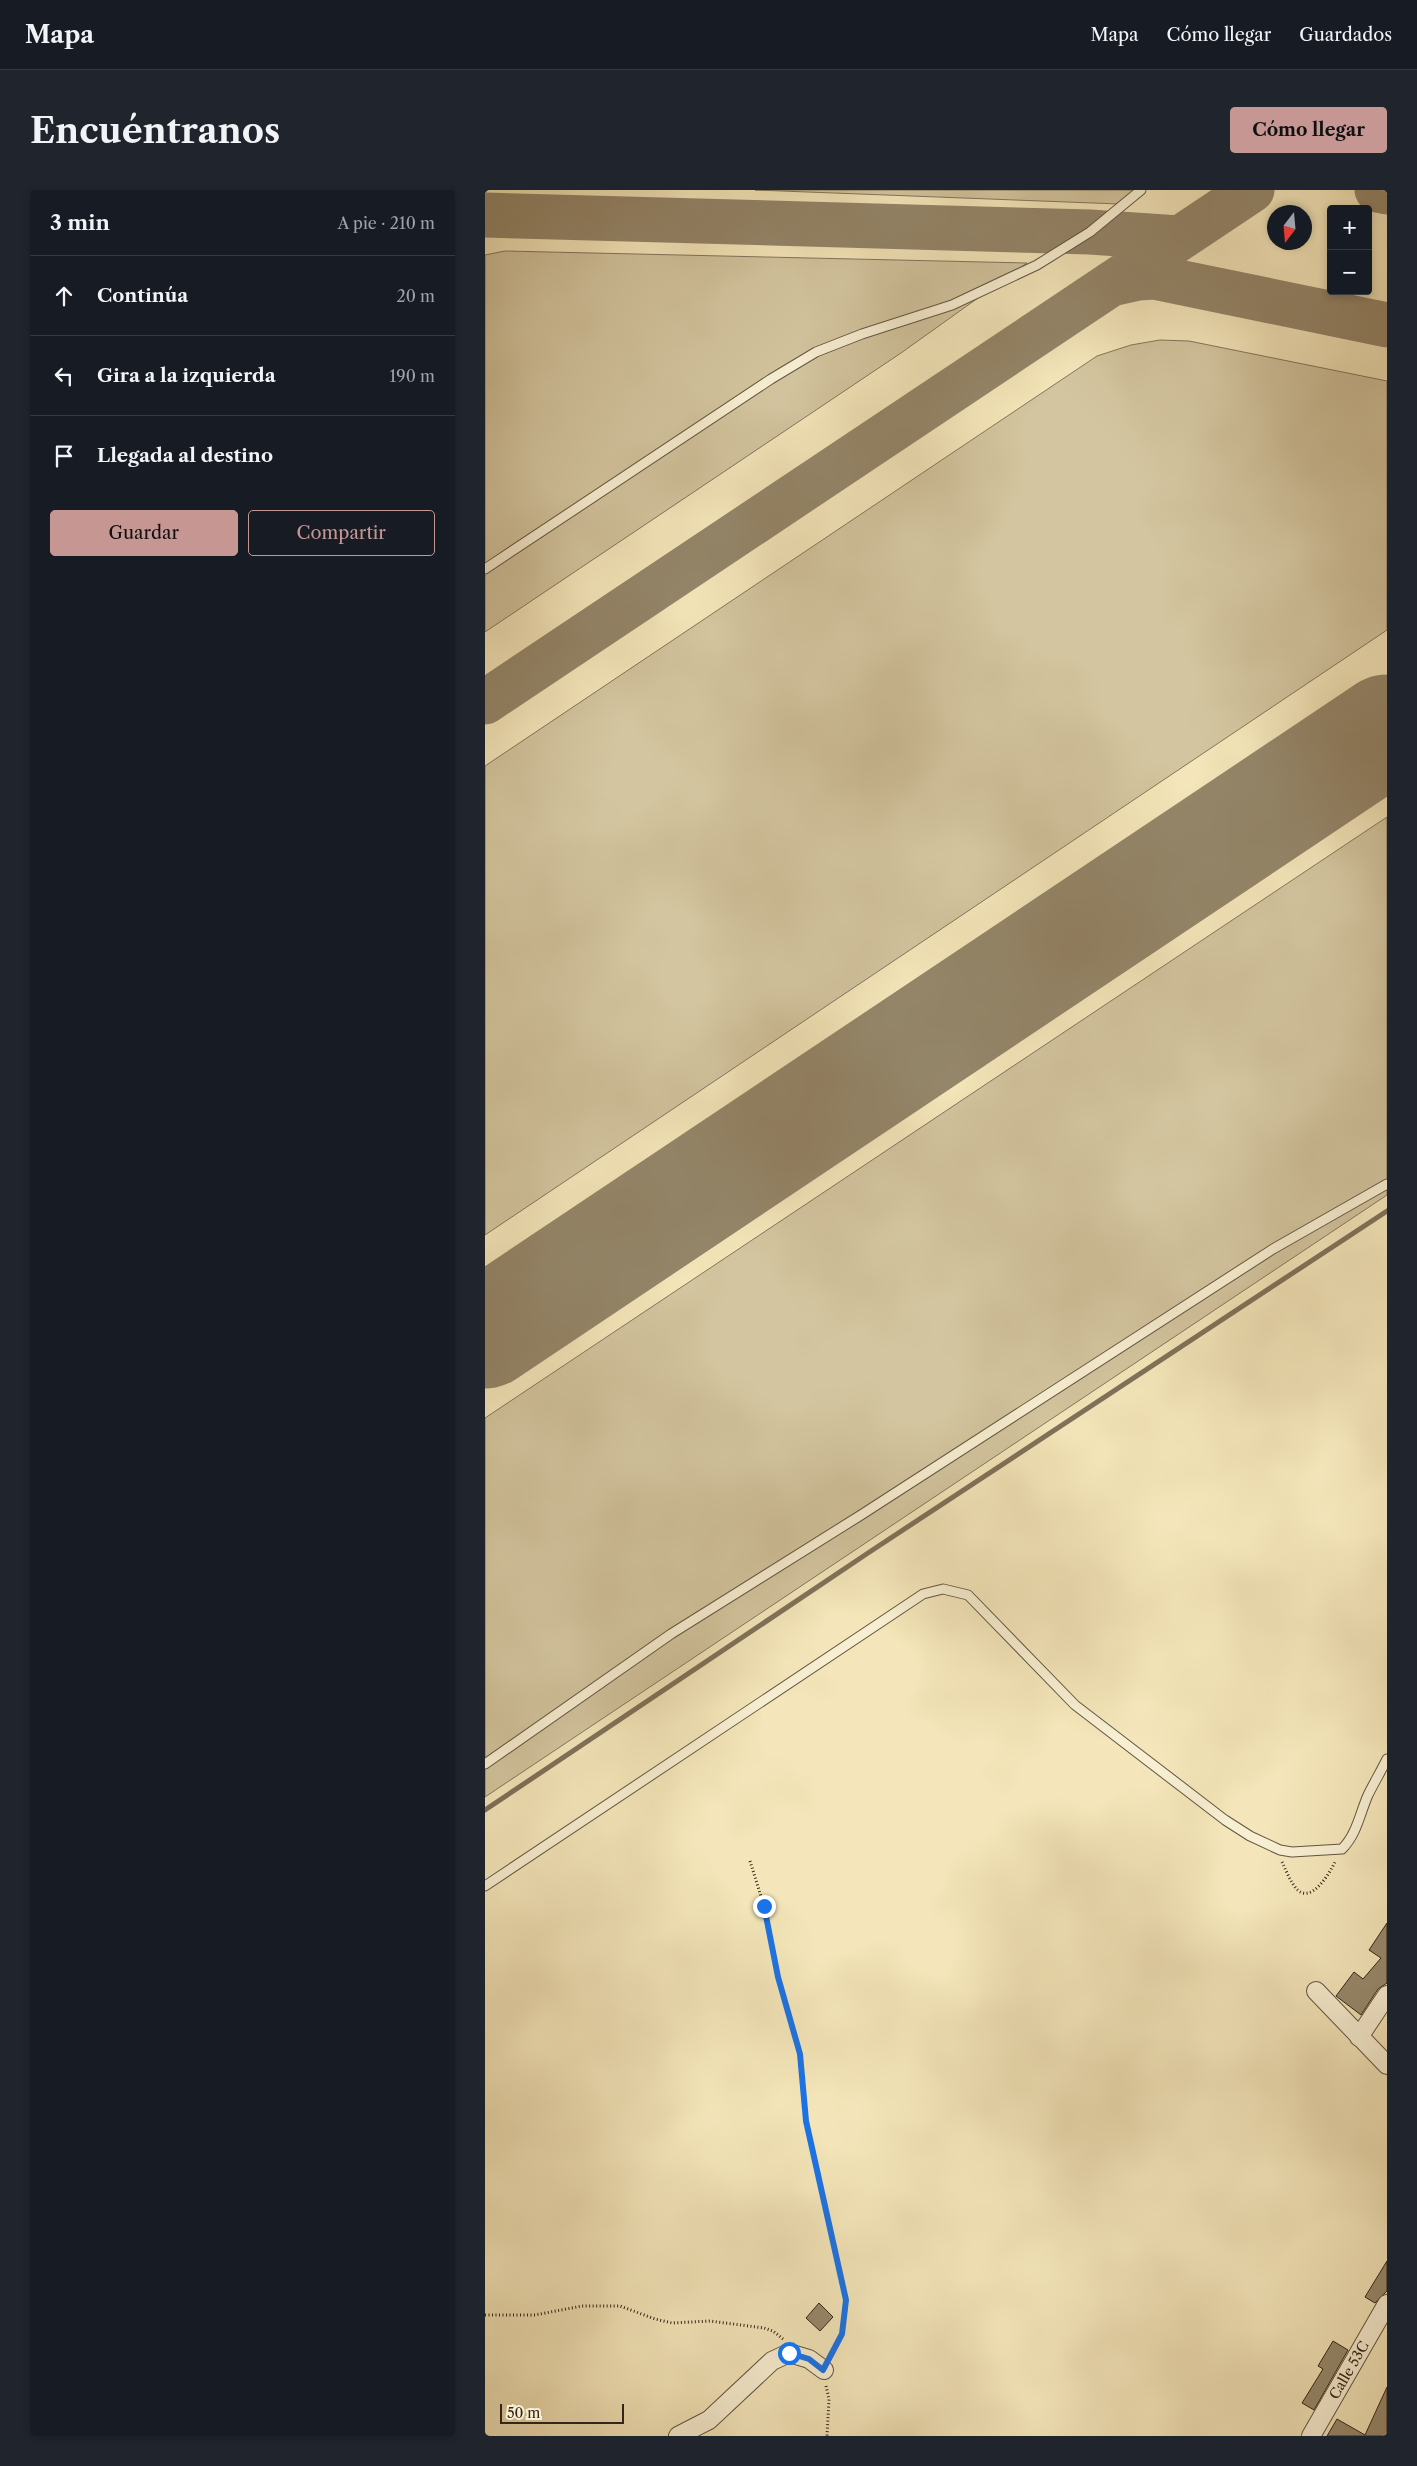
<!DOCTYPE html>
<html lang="es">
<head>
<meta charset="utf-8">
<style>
	body { margin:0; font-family:"Libre Caslon Text",serif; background:#20242c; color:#f1f3f6 }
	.controls { position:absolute; right:15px; top:15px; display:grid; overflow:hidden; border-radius:5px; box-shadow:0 2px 8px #0003 }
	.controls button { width:45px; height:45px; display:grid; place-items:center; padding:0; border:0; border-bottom:1px solid #363941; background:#171b24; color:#f1f3f6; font:25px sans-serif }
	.compass { position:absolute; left:782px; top:15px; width:45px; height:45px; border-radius:50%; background:#171b24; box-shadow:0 2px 8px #0003; rotate:196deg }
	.scale { position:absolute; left:15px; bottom:12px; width:124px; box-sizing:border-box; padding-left:5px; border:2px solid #33261a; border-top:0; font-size:14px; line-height:18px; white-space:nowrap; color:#33261a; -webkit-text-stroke:4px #f8efd2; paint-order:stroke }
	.stop { position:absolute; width:15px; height:15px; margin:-11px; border:4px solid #1a73e8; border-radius:50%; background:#fff }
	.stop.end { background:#1a73e8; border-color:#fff; box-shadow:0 1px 5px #0008 }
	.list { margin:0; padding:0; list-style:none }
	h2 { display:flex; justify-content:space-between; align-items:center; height:65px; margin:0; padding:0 20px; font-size:21px }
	h2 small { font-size:16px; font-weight:400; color:#9ea1a6 }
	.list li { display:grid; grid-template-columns:32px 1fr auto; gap:15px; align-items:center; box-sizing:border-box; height:80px; padding:0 20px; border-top:1px solid #363941 }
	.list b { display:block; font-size:19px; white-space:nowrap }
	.list em { font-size:16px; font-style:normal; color:#9ea1a6 }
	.actions { display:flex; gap:10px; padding:15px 20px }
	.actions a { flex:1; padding:11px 0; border:1px solid #c59692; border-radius:5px; text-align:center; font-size:18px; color:#c59692 }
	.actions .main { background:#c59692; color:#111 }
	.icon { flex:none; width:28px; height:28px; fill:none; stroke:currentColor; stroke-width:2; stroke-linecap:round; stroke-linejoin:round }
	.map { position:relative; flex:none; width:902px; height:2246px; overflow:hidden; border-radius:5px }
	header { display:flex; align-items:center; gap:30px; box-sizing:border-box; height:70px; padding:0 25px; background:#171b24; border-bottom:1px solid #363941 }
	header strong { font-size:24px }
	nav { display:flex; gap:28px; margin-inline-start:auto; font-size:18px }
	.intro { display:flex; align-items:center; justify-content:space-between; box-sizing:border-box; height:120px; padding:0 30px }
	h1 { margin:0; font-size:35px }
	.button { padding:12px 22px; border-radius:5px; background:#c59692; color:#111; font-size:18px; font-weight:700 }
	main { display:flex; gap:30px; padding:0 30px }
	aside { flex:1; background:#171b24; border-radius:5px; box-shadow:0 2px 8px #0003 }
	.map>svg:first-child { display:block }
</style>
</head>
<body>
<header>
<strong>Mapa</strong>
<nav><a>Mapa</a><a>Cómo llegar</a><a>Guardados</a></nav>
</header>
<div class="intro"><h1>Encuéntranos</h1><a class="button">Cómo llegar</a></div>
<main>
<aside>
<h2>3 min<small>A pie · 210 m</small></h2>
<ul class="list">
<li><svg class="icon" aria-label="ahead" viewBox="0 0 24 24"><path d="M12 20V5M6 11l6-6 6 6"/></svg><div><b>Continúa</b></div><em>20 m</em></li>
<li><svg class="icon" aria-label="left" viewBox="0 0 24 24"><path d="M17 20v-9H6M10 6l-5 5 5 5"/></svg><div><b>Gira a la izquierda</b></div><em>190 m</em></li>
<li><svg class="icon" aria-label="arrive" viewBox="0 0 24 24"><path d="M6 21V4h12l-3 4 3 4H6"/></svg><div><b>Llegada al destino</b></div></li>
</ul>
<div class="actions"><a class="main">Guardar</a><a>Compartir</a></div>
</aside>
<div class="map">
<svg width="902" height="2246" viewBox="0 0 902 2246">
	<rect width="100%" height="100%" fill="#f4e6ba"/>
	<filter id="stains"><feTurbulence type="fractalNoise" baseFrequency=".004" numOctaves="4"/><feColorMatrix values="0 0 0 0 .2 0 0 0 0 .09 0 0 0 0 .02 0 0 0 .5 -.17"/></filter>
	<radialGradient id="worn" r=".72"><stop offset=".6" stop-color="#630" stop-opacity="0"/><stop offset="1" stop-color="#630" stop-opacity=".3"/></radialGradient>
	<path fill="#d3c59f" stroke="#83765c" d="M270,0H655L634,14Z
		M20,61L542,73L416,163L0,442V65Z
		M675,150L704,151L902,191V440L0,1045V576L612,166L646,155Z
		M902,627V1005L0,1607V1228Z"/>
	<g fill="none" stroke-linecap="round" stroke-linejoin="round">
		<path stroke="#7f725a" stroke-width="5" d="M0,1620L383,1363L902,1021"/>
		<path stroke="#94866a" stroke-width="45" d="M892,0L902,2
			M0,25L605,42L694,48
			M626,94L653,88L669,87L902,135
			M0,512L767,0"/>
		<path stroke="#94866a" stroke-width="111" d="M0,1143L902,540"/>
	</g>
	<path fill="#978a6d" stroke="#33261a" d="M902,1733V1793L893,1799L876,1825L851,1806L869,1782L878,1789L896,1768L884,1760Z
		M902,2071V2101L890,2113L880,2107Z
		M334,2113L348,2127L335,2141L321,2128Z
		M848,2151L863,2160L829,2220L817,2213L838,2179L833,2176Z
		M902,2197V2246H842L852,2229L880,2245Z"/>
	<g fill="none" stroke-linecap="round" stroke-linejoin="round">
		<defs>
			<path id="lane" d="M0,379L286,189L331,162L377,144L467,115L552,75L605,42L656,0
				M0,1574L186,1444L376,1325L788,1059L902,994
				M0,1696L438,1404L458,1399L483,1405L590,1515L740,1630L765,1646L795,1660L807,1662L857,1659C872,1644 875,1623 883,1605C889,1593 896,1581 902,1569"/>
			<g id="street">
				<path d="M831,1801L902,1875"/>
				<path d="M874,1847L902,1805"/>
				<path d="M193,2246L224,2230L287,2171L304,2163L324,2169L339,2180"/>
				<path id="s1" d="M826,2246L902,2114"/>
			</g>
		</defs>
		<use href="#lane" stroke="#635642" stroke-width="11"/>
		<use href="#street" stroke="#635642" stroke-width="20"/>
		<path stroke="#33261a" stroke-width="3" stroke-dasharray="1 2.5" stroke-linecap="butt" d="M265,1671L279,1716L293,1787L315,1864L321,1931L361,2110L357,2144L345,2167
			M797,1672C801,1680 804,1689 810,1697C825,1717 844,1684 850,1672
			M0,2125H50L97,2116H135L170,2129L187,2133L225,2131L279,2138L288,2141L298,2149
			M341,2196L344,2209L342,2246"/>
		<use href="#lane" stroke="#f8efd2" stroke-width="9"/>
		<use href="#street" stroke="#f8efd2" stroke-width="18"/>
	</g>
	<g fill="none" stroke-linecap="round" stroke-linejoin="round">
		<path stroke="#1a73e8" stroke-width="6" d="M279,1716L293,1787L315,1864L321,1931L361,2110L357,2144L338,2180L324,2169L304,2163"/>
	</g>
	<g text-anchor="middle" stroke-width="5" stroke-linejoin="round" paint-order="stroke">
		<g font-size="14" fill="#33261a" stroke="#f8efd2">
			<text dy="5" stroke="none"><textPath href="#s1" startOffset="76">Calle 53C</textPath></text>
		</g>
	</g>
	<rect width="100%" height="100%" filter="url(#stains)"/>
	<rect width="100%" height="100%" fill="url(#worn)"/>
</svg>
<div class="controls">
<button>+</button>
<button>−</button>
</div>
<svg class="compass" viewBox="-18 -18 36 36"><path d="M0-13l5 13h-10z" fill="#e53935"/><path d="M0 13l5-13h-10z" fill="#9ea1a6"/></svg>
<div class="scale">50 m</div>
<div class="stop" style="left:304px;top:2163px"></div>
<div class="stop end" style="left:279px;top:1716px"></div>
</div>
</main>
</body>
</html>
